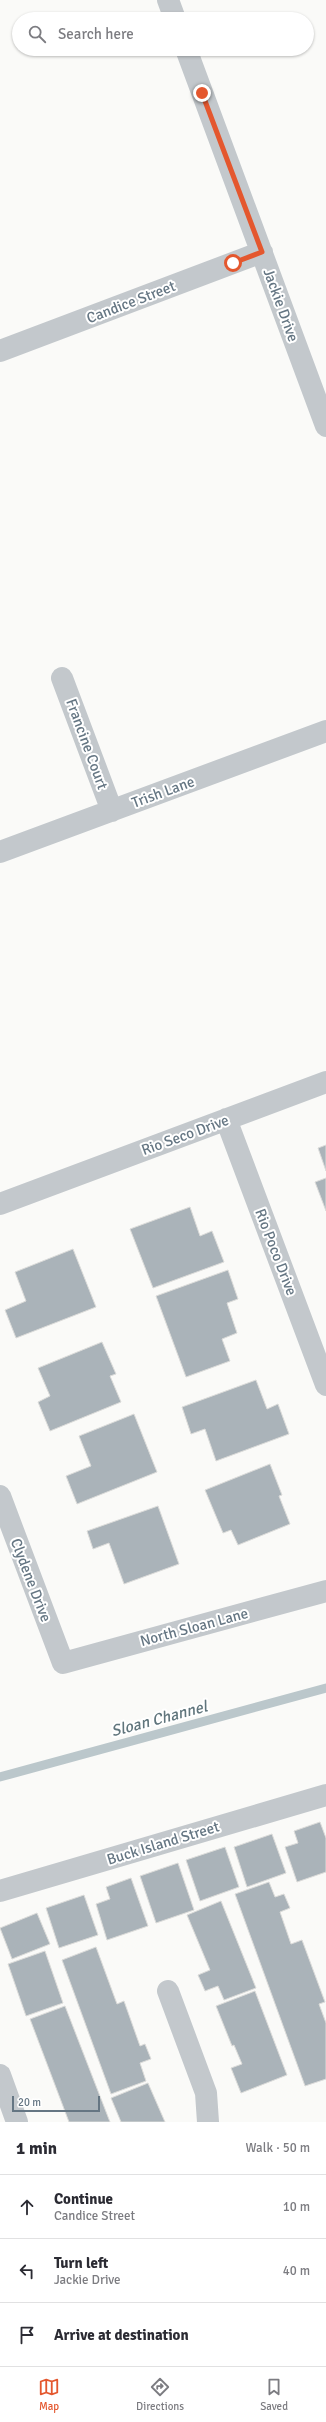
<!DOCTYPE html>
<html lang="en">
<head>
<meta charset="utf-8">
<style>
	body { margin:0; font-family:Signika,sans-serif; background:#f7f7f7; color:#2b2b33 }
	.scale { position:absolute; left:12px; bottom:10px; width:88px; box-sizing:border-box; padding-left:4px; border:2px solid #657683; border-top:0; font-size:11px; line-height:14px; white-space:nowrap; color:#657683; -webkit-text-stroke:3px #fff; paint-order:stroke }
	.stop { position:absolute; width:12px; height:12px; margin:-9px; border:3px solid #e4572e; border-radius:50%; background:#fff }
	.stop.end { background:#e4572e; border-color:#fff; box-shadow:0 1px 4px #0008 }
	.list { margin:0; padding:0; list-style:none }
	h2 { display:flex; justify-content:space-between; align-items:center; height:52px; margin:0; padding:0 16px; font-size:17px }
	h2 small { font-size:13px; font-weight:400; color:#7c7c81 }
	.list li { display:grid; grid-template-columns:26px 1fr auto; gap:12px; align-items:center; box-sizing:border-box; height:64px; padding:0 16px; border-top:1px solid #e1e1e2 }
	.list b { display:block; font-size:15px; white-space:nowrap }
	.list p { margin:0; font-size:13px; white-space:nowrap; color:#7c7c81 }
	.list em { font-size:13px; font-style:normal; color:#7c7c81 }
	.icon { flex:none; width:22px; height:22px; fill:none; stroke:currentColor; stroke-width:2; stroke-linecap:round; stroke-linejoin:round }
	.map { position:relative; flex:none; width:326px; height:2122px; overflow:hidden }
	.search { position:absolute; background:#fff; box-shadow:0 1px 3px #0004; left:12px; right:12px; top:12px; height:44px; display:flex; align-items:center; gap:10px; box-sizing:border-box; padding:0 14px; border-radius:22px; color:#7c7c81; font-size:15px }
	.sheet { height:244px; background:#fff }
	nav { display:flex; justify-content:space-around; align-items:center; box-sizing:border-box; height:56px; border-top:1px solid #e1e1e2; background:#fff; font-size:11px; color:#7c7c81 }
	nav a { display:grid; justify-items:center; gap:2px }
	nav .on { color:#e4572e }
	.map>svg:first-child { display:block }
</style>
</head>
<body>
<div class="map">
<svg width="326" height="2122" viewBox="0 0 326 2122">
	<rect width="100%" height="100%" fill="#fafaf8"/>
	<g fill="none" stroke-linecap="round" stroke-linejoin="round">
		<path stroke="#bbc7cb" stroke-width="9" d="M0,1777L326,1688"/>
	</g>
	<path fill="#aab3b9" stroke="#dcdcda" d="M326,1145V1171L318,1148Z
		M326,1178V1211L315,1182Z
		M190,1207L200,1236L212,1231L224,1262L153,1288L130,1229Z
		M73,1249L96,1307L16,1338L5,1310L26,1301L15,1272Z
		M228,1270L238,1299L227,1303L237,1333L222,1339L230,1361L186,1377L156,1296Z
		M102,1342L116,1374L110,1376L121,1402L50,1431L38,1402L50,1396L38,1368Z
		M256,1380L267,1409L278,1404L289,1434L216,1461L205,1429L191,1434L182,1407Z
		M134,1414L157,1472L77,1504L66,1476L91,1466L79,1436Z
		M270,1464L282,1495L279,1496L290,1524L238,1545L231,1530L223,1533L205,1490Z
		M158,1506L179,1564L124,1584L109,1543L93,1549L87,1531Z
		M320,1822L326,1838V1872L297,1882L285,1847L298,1843L294,1831Z
		M272,1834L286,1873L247,1887L234,1847Z
		M225,1847L239,1887L200,1901L186,1860Z
		M178,1863L194,1910L156,1923L140,1876Z
		M131,1878L148,1926L107,1940L96,1904L110,1899L106,1887Z
		M269,1882L275,1897L284,1894L290,1908L280,1912L291,1944L302,1940L325,2002L319,2004L326,2023V2079L305,2086L235,1894Z
		M84,1895L98,1935L59,1948L46,1908Z
		M221,1901L256,1988L224,2000L218,1986L205,1991L198,1975L210,1970L187,1915Z
		M37,1913L50,1944L12,1959L0,1928Z
		M96,1947L117,2004L124,2001L140,2046L145,2044L151,2059L140,2063L146,2081L111,2094L62,1960Z
		M45,1951L63,2003L26,2016L8,1964Z
		M255,1991L287,2075L241,2093L231,2068L242,2064L234,2045L232,2046L216,2006Z
		M65,2006L110,2122H69L30,2019Z
		M148,2083L165,2122H121L111,2098Z"/>
	<g fill="none" stroke-linecap="round" stroke-linejoin="round">
		<path stroke="#c3c8cc" stroke-width="22" d="M168,0L175,19
			M186,49L326,426
			M0,351L262,252
			M62,678L112,811
			M0,852L326,731
			M226,1119L326,1385
			M0,1204L326,1082
			M0,1496L63,1663L326,1591
			M0,1891L326,1795
			M168,1991L206,2093L208,2122
			M0,2075L17,2122"/>
	</g>
	<g fill="none" stroke-linecap="round" stroke-linejoin="round">
		<path stroke="#e4572e" stroke-width="5" d="M202,93L262,252L233,263"/>
	</g>
	<g text-anchor="middle" stroke-width="4" stroke-linejoin="round" paint-order="stroke">
		<g font-size="15" fill="#657683" stroke="#fff">
			<text transform="translate(131 302) rotate(-21)" y="5">Candice Street</text>
			<text transform="translate(281 305) rotate(70)" y="5">Jackie Drive</text>
			<text transform="translate(87 744) rotate(70)" y="5">Francine Court</text>
			<text transform="translate(163 792) rotate(-20)" y="5">Trish Lane</text>
			<text transform="translate(185 1135) rotate(-20)" y="5">Rio Seco Drive</text>
			<text transform="translate(276 1252) rotate(69)" y="5">Rio Poco Drive</text>
			<text transform="translate(31 1580) rotate(69)" y="5">Clydene Drive</text>
			<text transform="translate(194 1627) rotate(-15)" y="5">North Sloan Lane</text>
			<text transform="translate(163 1843) rotate(-17)" y="5">Buck Island Street</text>
		</g>
		<g font-size="16" font-style="italic" fill="#60757c" stroke="#fff">
			<text transform="translate(159 1718) rotate(-15)" y="6">Sloan Channel</text>
		</g>
	</g>
</svg>
<div class="scale">20 m</div>
<div class="stop" style="left:233px;top:263px"></div>
<div class="stop end" style="left:202px;top:93px"></div>
<div class="search"><svg class="icon" aria-label="search" viewBox="0 0 24 24"><circle cx="10" cy="10" r="6"/><path d="M15 15l6 6"/></svg>Search here</div>
</div>
<section class="sheet">
<h2>1 min<small>Walk · 50 m</small></h2>
<ul class="list">
<li><svg class="icon" aria-label="ahead" viewBox="0 0 24 24"><path d="M12 20V5M6 11l6-6 6 6"/></svg><div><b>Continue</b><p>Candice Street</p></div><em>10 m</em></li>
<li><svg class="icon" aria-label="left" viewBox="0 0 24 24"><path d="M17 20v-9H6M10 6l-5 5 5 5"/></svg><div><b>Turn left</b><p>Jackie Drive</p></div><em>40 m</em></li>
<li><svg class="icon" aria-label="arrive" viewBox="0 0 24 24"><path d="M6 21V4h12l-3 4 3 4H6"/></svg><div><b>Arrive at destination</b></div></li>
</ul>
</section>
<nav>
<a class="on"><svg class="icon" aria-label="map" viewBox="0 0 24 24"><path d="M3 6l6-2 6 2 6-2v14l-6 2-6-2-6 2zM9 4v14M15 6v14"/></svg>Map</a>
<a><svg class="icon" aria-label="directions" viewBox="0 0 24 24"><path d="M12 3l9 9-9 9-9-9zM9 14v-3h6M13 9l2 2-2 2"/></svg>Directions</a>
<a><svg class="icon" aria-label="saved" viewBox="0 0 24 24"><path d="M7 4h10v16l-5-4-5 4z"/></svg>Saved</a>
</nav>
</body>
</html>
